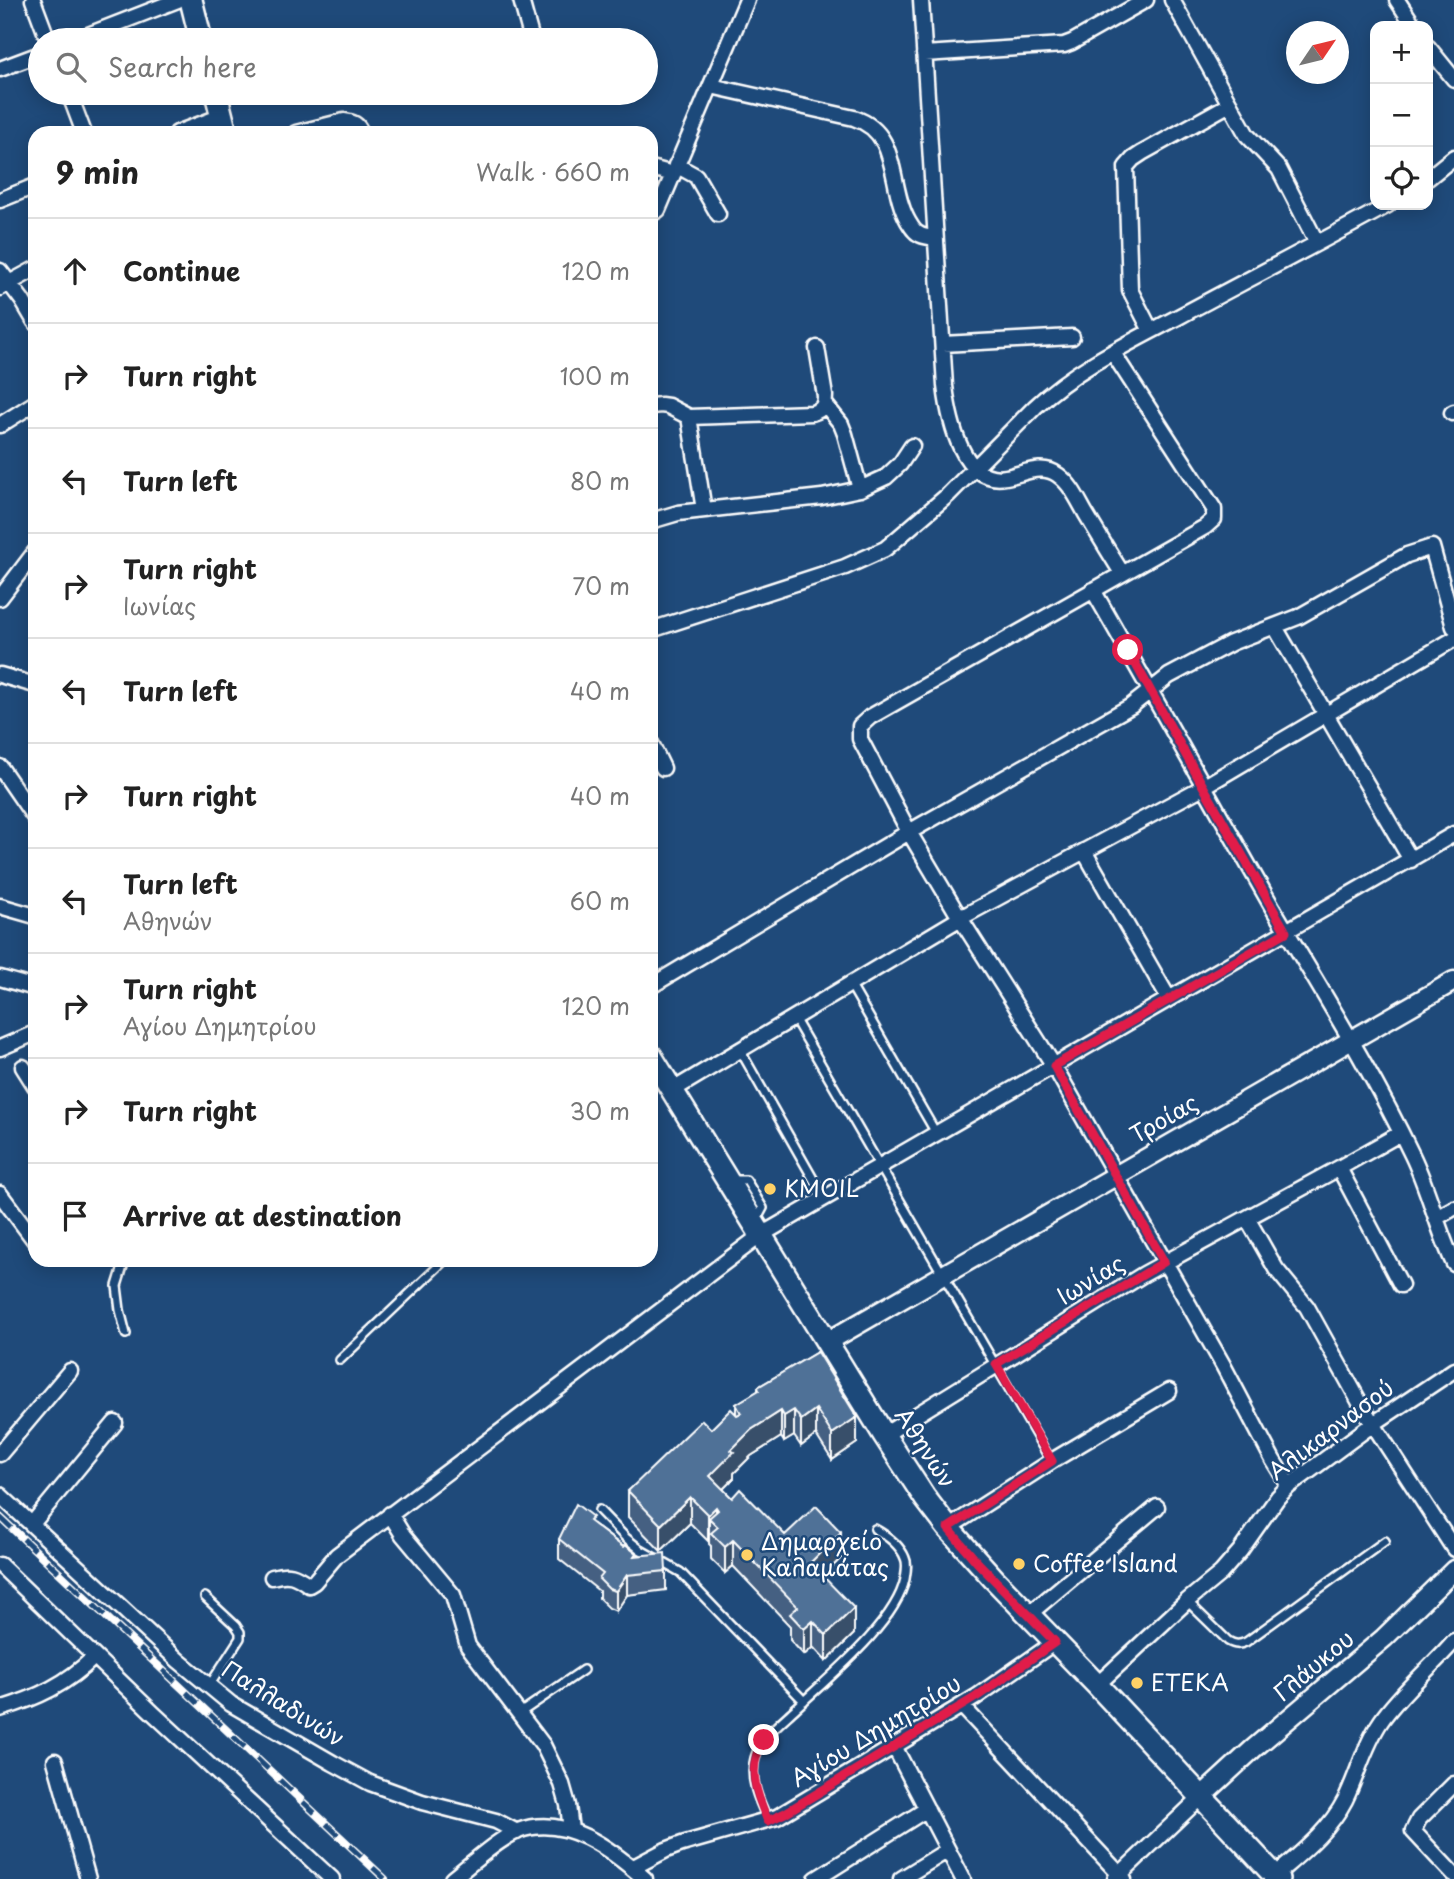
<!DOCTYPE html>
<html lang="en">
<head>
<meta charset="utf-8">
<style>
	body { margin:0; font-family:"Playpen Sans",sans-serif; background:#f6f6f6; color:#222 }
	.controls { position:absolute; right:21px; top:21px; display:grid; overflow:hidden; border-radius:14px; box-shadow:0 4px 18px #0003 }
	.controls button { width:63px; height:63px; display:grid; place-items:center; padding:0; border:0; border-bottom:2px solid #e0e0e0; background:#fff; color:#222; font:35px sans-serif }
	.compass { position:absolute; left:1286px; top:21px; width:63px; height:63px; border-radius:50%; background:#fff; box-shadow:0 4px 18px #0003; rotate:55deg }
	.stop { position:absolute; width:21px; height:21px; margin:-16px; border:5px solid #e11d48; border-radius:50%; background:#fff }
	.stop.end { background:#e11d48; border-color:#fff; box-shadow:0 2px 7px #0008 }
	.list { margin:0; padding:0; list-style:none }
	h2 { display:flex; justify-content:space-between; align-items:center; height:91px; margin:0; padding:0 28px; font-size:30px }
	h2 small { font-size:23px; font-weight:400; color:#767676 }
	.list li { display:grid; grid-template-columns:46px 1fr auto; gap:21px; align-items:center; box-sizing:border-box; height:105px; padding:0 28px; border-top:2px solid #e0e0e0 }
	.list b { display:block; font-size:26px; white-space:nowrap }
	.list p { margin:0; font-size:23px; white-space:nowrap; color:#767676 }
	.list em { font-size:23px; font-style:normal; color:#767676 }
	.icon { flex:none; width:38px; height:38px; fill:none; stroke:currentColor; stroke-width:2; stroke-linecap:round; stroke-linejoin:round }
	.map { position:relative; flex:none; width:1454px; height:1879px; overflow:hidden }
	.search { position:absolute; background:#fff; box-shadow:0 4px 18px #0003; left:28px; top:28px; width:630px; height:77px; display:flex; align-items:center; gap:18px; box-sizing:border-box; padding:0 24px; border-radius:38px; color:#767676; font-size:26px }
	.panel { position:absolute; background:#fff; box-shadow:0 4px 18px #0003; left:28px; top:126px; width:630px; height:1141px; border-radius:21px }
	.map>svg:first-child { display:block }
</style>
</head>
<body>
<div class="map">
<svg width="1454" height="1879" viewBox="0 0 1454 1879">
	<rect width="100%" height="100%" fill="#1f4a7a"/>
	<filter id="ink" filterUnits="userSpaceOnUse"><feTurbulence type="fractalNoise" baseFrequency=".0143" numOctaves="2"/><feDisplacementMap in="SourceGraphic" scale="14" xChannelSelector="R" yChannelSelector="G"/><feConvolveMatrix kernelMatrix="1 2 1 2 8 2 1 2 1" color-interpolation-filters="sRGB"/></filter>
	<g filter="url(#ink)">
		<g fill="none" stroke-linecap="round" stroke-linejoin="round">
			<defs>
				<path id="service" d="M222,104L231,93
					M850,984L936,1133
					M794,1018L1051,1461
					M740,1050L824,1198
					M732,1180H746L763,1208L756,1221
					M125,1260L117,1286L120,1310L126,1334
					M340,1360L445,1260
					M599,1510L626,1538L641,1550L680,1572L804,1701
					M205,1597L236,1626L240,1632V1638L209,1686
					M1187,1601L1228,1641C1235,1645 1239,1645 1246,1642L1385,1541
					M520,1713L583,1670
					M768,1820C759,1801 749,1780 755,1758C761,1737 780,1723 795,1709C828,1678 896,1623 905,1579C906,1572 908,1564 905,1558C900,1545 886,1535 875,1529"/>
				<path id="minor" d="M33,0L48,40
					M521,0L532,40
					M921,0L945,386C949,419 962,485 1006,477C1023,474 1042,463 1058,475C1071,484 1078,500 1086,514C1098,534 1110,554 1122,573
					M1172,0L1247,135L1279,169L1317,243
					M1397,0L1414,26
					M75,40L178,0
					M1428,47L1454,79
					M924,54L1064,45L1072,42L1146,0
					M0,69L40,54
					M711,86L854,118C901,133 888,186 908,221C911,226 914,232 919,234C923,237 930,237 935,238
					M69,93L84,133
					M177,133L222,116
					M296,133L344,121C353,122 358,124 361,133
					M676,165L696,176L718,214
					M651,168L673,174
					M1428,178L1454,157
					M0,200L35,186
					M651,214L658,210L747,0
					M0,271L22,300L35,322
					M0,288L35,269
					M1151,331L1130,290L1126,167L1133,159L1142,153L1230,104
					M943,344L1072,337
					M1113,353L1214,509V519L1205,527L870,717L860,726V739L909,832L960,918L1054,1066L1223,1365L1273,1460L1289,1486
					M825,404L841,424L845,434L860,489
					M651,406L661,405L668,406L689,417L812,413C822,410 825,406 825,396L817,348
					M1452,413L1454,412
					M689,417L704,510
					M0,425L35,403
					M651,521L678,513L822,497L860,489L886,477L900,464L912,446
					M1093,590C1153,694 1211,800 1271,905C1319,987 1371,1069 1412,1155C1429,1190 1437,1228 1454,1264
					M0,598L35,552
					M1275,627L1411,860
					M651,630L845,567L885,549L948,495L1035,407C1076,368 1131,342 1180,316C1249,279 1319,243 1388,205
					M0,675L35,685
					M651,743L663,768
					M0,767L35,818
					M1084,851L1169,999
					M0,906L35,916
					M0,978L35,988
					M651,986L909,832L1131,706L1169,676L1231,643L1298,617L1407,555L1432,547L1454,627
					M0,1048L35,1033
					M23,1067L35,1086
					M673,1090L964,916L1203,787L1454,639
					M1339,1168L1401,1285
					M0,1194L35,1241
					M1247,1218L1276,1269L1307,1307L1364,1410L1454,1549
					M1436,1218L1454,1208
					M884,1435L1144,1274L1339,1168L1401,1133
					M0,1454L70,1371
					M0,1495L179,1661L231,1704L333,1763L370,1783L422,1802L496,1821L517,1832
					M390,1514L403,1535L453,1595L468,1646L543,1745L562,1784L568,1805L571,1830
					M32,1524L115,1423
					M948,1528L1052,1461L1169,1391
					M0,1565L153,1713L332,1879
					M272,1577C289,1572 295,1575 309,1585L314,1582L337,1555L761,1235L1454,834
					M1028,1615L1157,1507
					M1097,1685L1187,1601L1221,1573L1240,1551L1278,1497L1289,1486L1373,1424L1454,1370
					M962,1706L1124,1879
					M0,1709C37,1698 67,1684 94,1657
					M894,1746L963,1879
					M55,1761L88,1879
					M1454,1784L1419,1819L1413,1831L1454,1875
					M632,1868L666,1850L682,1844L777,1817L976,1697L1055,1642
					M452,1879C470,1865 498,1839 518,1831C565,1813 612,1850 645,1879
					M816,1879L927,1809
					M901,1879L948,1850
					M1115,1879L1202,1796
					M1271,1879C1298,1855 1328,1833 1345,1800C1358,1774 1364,1746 1381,1721C1400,1693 1431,1668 1454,1641"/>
				<path id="tertiary" d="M827,1342L1454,981
					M1202,1796L1253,1749L1384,1638L1454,1570"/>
				<path id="secondary" d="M191,0L201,40
					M216,93L226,133
					M651,1056L884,1435L925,1498L948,1528L994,1579L1097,1685L1278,1879"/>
			</defs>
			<use href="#service" stroke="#fff" stroke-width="12"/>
			<use href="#minor" stroke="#fff" stroke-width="19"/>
			<use href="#tertiary" stroke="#fff" stroke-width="23"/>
			<use href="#secondary" stroke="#fff" stroke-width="26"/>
			<use href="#service" stroke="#1f4a7a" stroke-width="7"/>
			<use href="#minor" stroke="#1f4a7a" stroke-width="14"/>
			<use href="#tertiary" stroke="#1f4a7a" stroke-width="18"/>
			<use href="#secondary" stroke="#1f4a7a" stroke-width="21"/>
			<defs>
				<path id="rail" d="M0,1517L385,1879"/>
			</defs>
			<use href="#rail" stroke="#fff" stroke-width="8"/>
			<use href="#rail" stroke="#1f4a7a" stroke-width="5" stroke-dasharray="16" stroke-linecap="butt"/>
		</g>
		<path fill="#456182" stroke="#fff" stroke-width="2" d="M817,1352L857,1443L832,1460L816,1435L801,1446L794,1436L784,1442L781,1437L751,1456L734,1473V1478L723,1489L732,1498L785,1535L841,1558L823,1576L854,1634L826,1661L813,1647L804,1655L790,1640V1626L733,1566L725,1573L711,1559V1546L709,1544V1539L708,1541L690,1523L661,1551L628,1517V1491L711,1429L736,1414V1404L758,1391V1387Z
			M593,1524L636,1556L666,1571V1590L627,1595L616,1611L609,1608L599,1598V1591L559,1559V1539Z"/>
		<path fill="#384f6a" stroke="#fff" stroke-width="2" d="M816,1409V1435L801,1446V1420Z
			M794,1410V1436L784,1442V1416Z
			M781,1411V1437L751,1456L734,1473V1478L710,1502V1476L731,1450L751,1430Z
			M857,1417V1443L832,1460V1434Z
			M690,1497V1523L661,1551V1525Z
			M716,1507V1524L709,1518V1539L708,1541V1515Z
			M841,1532V1558L810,1589V1563Z
			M733,1540V1566L725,1573V1547Z
			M627,1575V1595L616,1611V1591Z
			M854,1608V1634L826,1661V1635Z
			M813,1621V1647L804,1655V1629Z"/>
		<path fill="#507197" stroke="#fff" stroke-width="2" d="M266,32L269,40H245V39Z
			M817,1352L857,1417L832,1434L816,1409L801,1420L794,1410L784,1416L781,1411L751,1430L731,1450L734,1452L710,1476L732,1498L740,1489L785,1535L816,1506L841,1532L810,1563L854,1608L826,1635L813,1621L804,1629L790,1614L798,1607L733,1540L725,1547L711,1533L718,1527L709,1518L718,1510L716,1507L708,1515L690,1497L661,1525L628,1491L702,1420L711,1429L731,1409L737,1415L741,1413L736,1404L759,1390L758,1387Z
			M576,1504L593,1517L589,1521L623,1547L625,1545L636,1553L634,1556L665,1553L666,1571L627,1575L616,1591L609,1589L599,1579L603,1574L559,1539Z"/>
	</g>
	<g fill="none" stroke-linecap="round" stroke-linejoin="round" filter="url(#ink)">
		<path stroke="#e11d48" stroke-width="9" d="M764,1740C746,1767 756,1794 768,1821L785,1813L976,1697L1055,1642L977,1562L948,1528L1052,1461L996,1364L1164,1262L1054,1066L1286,932L1203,786L1128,650"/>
	</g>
	<g fill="#ffd166" stroke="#1f4a7a" stroke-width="2.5">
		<circle cx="770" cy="1189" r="7"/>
		<circle cx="747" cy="1555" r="7"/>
		<circle cx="1019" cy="1564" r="7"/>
		<circle cx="1137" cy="1683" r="7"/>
	</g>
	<g text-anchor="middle" stroke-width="5" stroke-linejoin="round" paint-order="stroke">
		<g font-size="23" fill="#fff" stroke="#1f4a7a">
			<text transform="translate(1164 1119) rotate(-30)" y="8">Τροίας</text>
			<text transform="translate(1091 1280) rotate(-31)" y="8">Ιωνίας</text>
			<text transform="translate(1331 1430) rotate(-37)" y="8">Αλικαρνασού</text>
			<text transform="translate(925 1448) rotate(57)" y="8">Αθηνών</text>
			<text transform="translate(1314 1666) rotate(-40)" y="8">Γλάυκου</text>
			<text transform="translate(283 1704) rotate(32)" y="8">Παλλαδινών</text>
			<text transform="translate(876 1731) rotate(-31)" y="8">Αγίου Δημητρίου</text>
		</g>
		<g font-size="23" fill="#fff" stroke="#1f4a7a" text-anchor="start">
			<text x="784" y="1197">KMOIL</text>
			<text x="761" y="1550">Δημαρχείο<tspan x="761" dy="26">Καλαμάτας</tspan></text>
			<text x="1033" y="1572">Coffee Island</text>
			<text x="1151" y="1691">ΕΤΕΚΑ</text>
		</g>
	</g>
</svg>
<div class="controls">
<button>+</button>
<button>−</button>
<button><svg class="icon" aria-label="locate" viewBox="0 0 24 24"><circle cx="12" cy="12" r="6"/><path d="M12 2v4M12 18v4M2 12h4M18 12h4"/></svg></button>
</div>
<svg class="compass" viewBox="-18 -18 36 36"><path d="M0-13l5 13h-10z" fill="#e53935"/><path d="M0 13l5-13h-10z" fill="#767676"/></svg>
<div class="stop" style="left:1128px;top:650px"></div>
<div class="stop end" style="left:764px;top:1740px"></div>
<div class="search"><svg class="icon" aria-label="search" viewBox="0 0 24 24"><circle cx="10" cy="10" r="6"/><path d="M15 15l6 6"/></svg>Search here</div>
<section class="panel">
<h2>9 min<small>Walk · 660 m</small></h2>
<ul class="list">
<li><svg class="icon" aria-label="ahead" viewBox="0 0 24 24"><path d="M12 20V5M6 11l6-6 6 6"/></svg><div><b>Continue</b></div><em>120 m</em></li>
<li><svg class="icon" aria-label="right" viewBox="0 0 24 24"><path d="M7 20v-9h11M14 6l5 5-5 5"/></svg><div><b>Turn right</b></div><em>100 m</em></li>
<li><svg class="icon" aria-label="left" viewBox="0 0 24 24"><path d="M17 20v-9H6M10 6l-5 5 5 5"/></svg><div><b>Turn left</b></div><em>80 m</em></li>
<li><svg class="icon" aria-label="right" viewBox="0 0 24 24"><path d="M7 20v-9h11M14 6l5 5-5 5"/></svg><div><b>Turn right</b><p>Ιωνίας</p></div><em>70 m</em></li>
<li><svg class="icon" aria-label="left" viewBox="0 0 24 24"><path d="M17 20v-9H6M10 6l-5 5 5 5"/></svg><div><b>Turn left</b></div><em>40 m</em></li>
<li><svg class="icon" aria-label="right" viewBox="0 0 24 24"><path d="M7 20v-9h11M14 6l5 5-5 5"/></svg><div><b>Turn right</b></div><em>40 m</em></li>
<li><svg class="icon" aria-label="left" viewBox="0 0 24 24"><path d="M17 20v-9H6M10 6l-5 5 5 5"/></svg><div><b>Turn left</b><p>Αθηνών</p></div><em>60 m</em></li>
<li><svg class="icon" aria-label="right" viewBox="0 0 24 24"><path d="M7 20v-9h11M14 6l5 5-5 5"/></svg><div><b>Turn right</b><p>Αγίου Δημητρίου</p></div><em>120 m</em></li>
<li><svg class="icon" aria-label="right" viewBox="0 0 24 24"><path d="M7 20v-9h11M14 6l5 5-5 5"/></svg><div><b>Turn right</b></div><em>30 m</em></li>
<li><svg class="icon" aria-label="arrive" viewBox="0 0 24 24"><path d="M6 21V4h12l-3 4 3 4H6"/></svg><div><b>Arrive at destination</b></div></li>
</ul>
</section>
</div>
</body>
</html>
